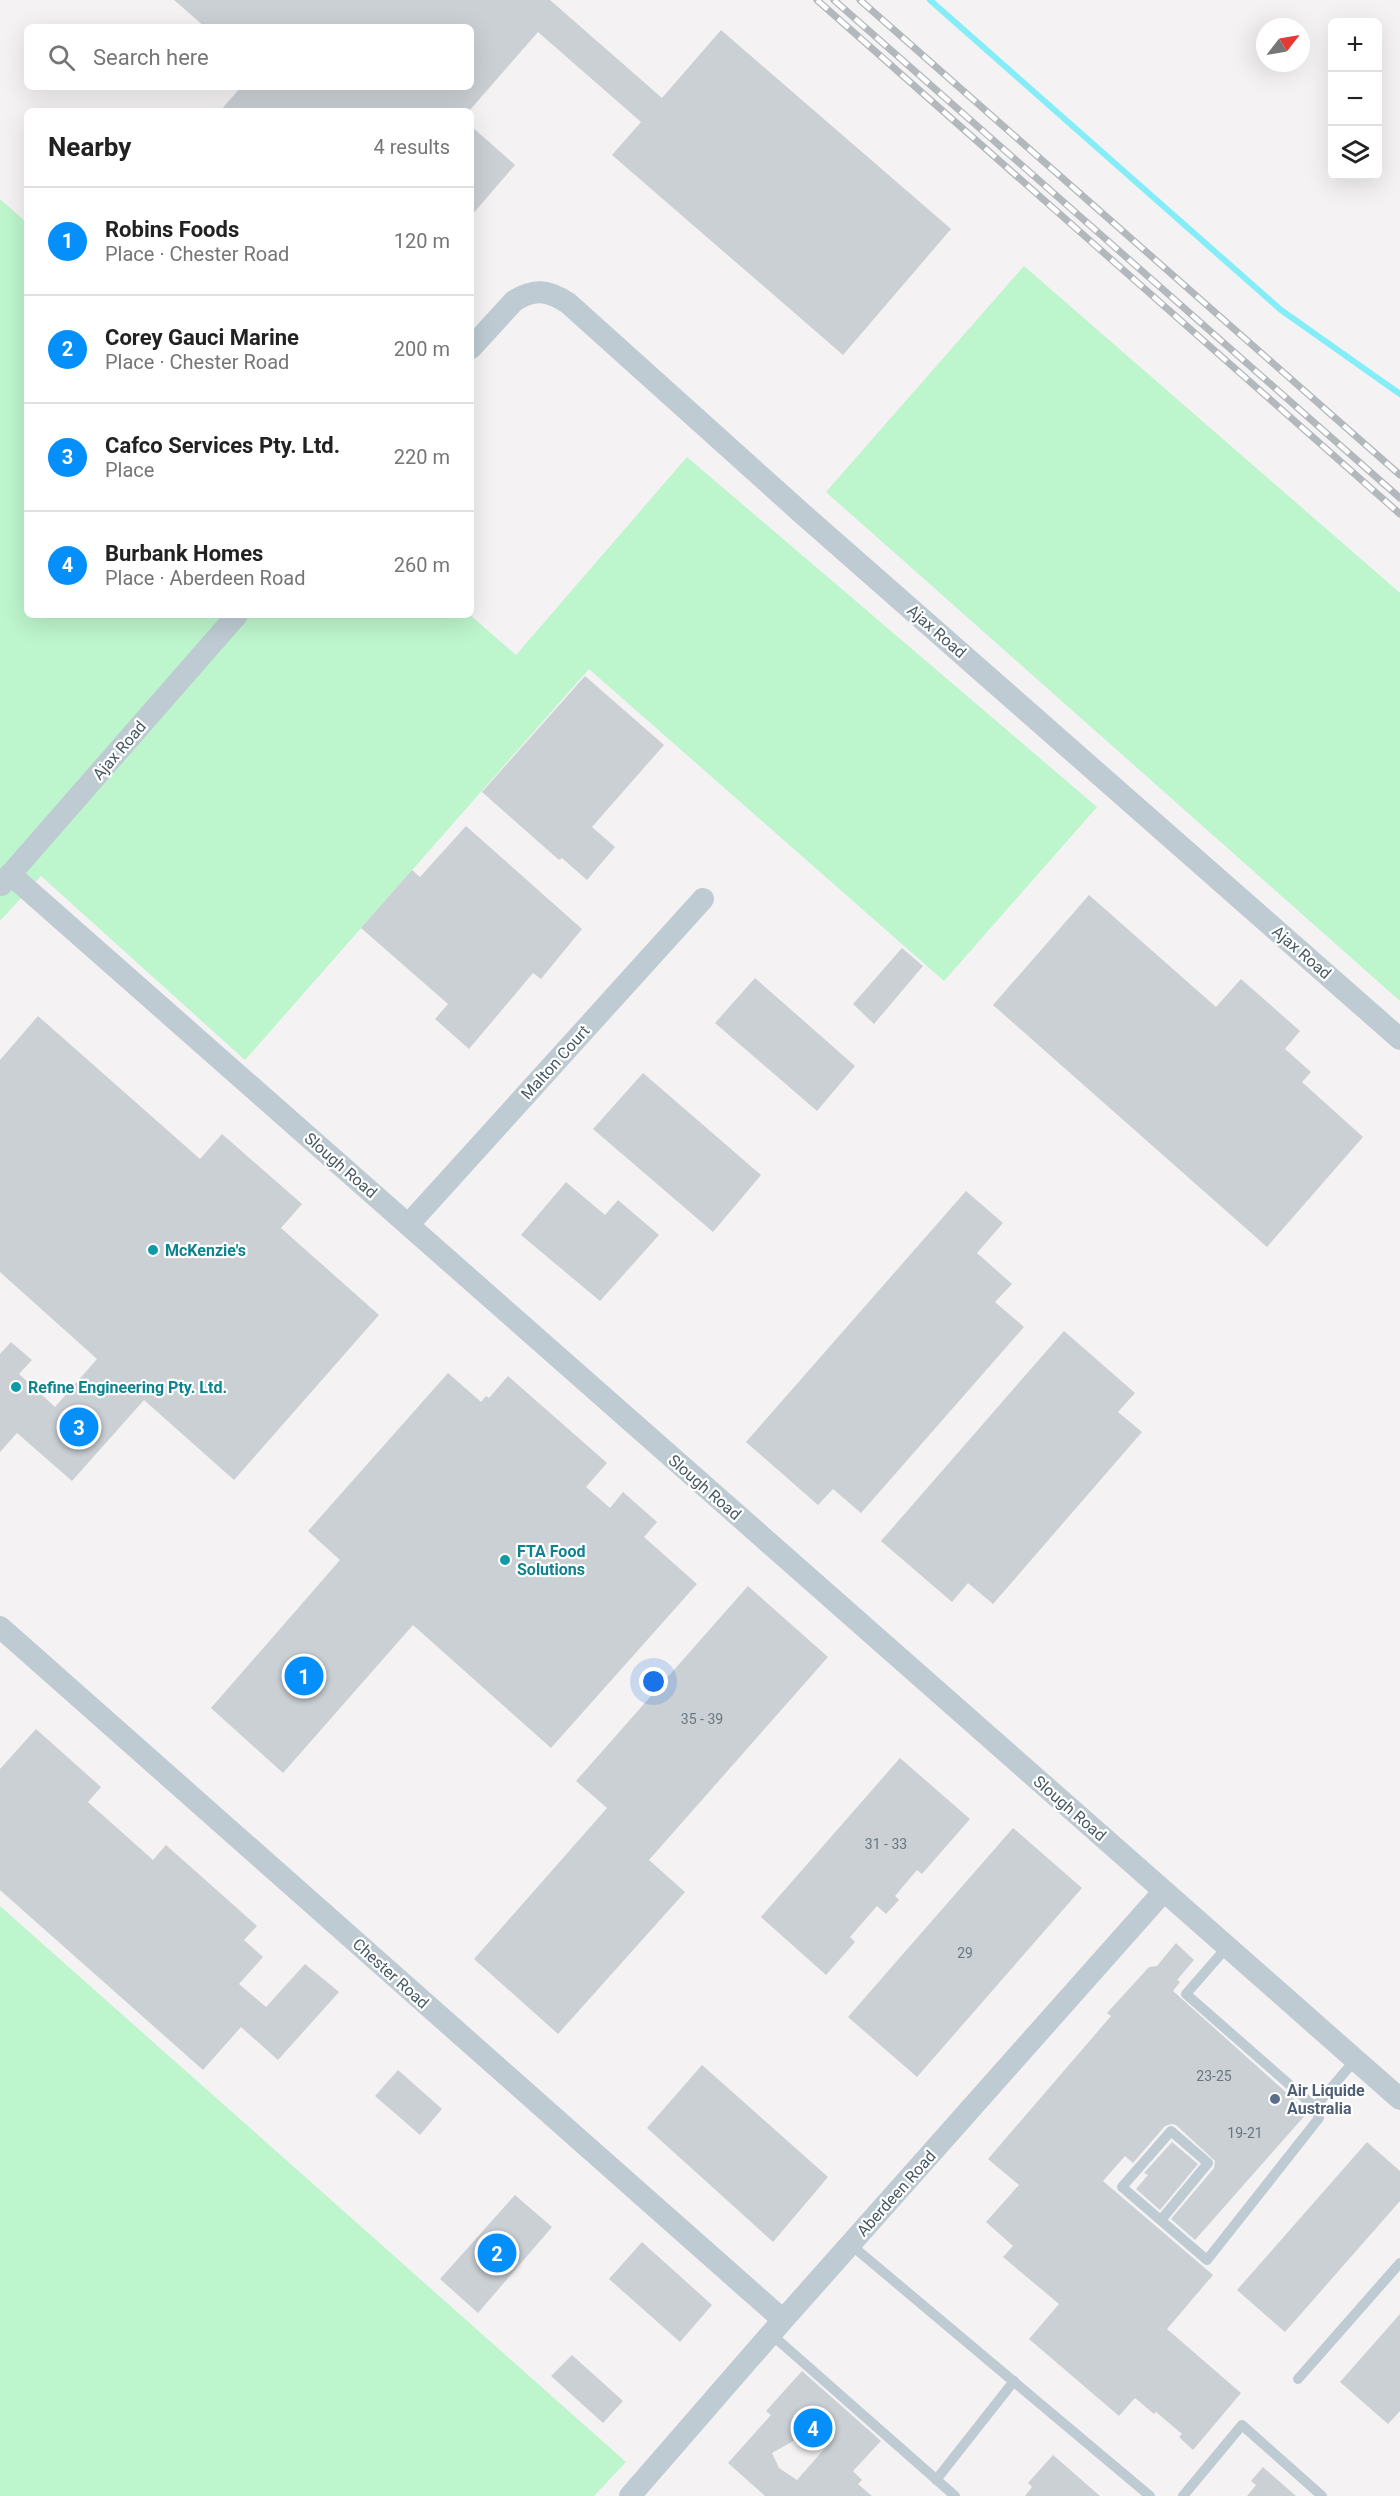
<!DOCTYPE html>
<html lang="en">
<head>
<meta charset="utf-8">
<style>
	body { margin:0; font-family:Roboto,sans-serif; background:#f6f6f6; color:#222 }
	.controls { position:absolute; right:18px; top:18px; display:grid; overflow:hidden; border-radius:9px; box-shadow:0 6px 24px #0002 }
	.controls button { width:54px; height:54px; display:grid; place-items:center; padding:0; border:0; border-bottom:2px solid #e0e0e0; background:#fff; color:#222; font:30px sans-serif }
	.compass { position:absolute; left:1256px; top:18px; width:54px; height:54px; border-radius:50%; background:#fff; box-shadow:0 6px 24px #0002; rotate:59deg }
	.you { position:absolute; left:654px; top:1682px; width:21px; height:21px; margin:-15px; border:4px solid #fff; border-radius:50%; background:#1a73e8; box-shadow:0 0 0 9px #1a73e833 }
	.badge { display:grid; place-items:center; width:39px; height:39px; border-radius:50%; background:#058ffb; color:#fff; font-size:20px; font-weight:700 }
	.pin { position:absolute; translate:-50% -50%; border:3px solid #fff; box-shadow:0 2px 6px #0006 }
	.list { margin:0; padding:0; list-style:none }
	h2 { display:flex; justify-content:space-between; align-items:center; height:78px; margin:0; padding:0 24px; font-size:26px }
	h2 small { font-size:20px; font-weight:400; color:#767676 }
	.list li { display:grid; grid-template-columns:39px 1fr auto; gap:18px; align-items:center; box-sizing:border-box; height:108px; padding:0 24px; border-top:2px solid #e0e0e0 }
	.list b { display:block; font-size:22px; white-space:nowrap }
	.list p { margin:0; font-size:20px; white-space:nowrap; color:#767676 }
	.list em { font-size:20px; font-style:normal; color:#767676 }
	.icon { flex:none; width:33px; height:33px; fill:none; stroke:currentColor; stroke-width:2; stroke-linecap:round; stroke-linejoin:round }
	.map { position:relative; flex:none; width:1400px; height:2496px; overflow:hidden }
	.search { position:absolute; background:#fff; box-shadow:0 6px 24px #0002; left:24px; top:24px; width:450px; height:66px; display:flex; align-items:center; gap:15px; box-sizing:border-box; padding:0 21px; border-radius:9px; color:#767676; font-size:22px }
	.panel { position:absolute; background:#fff; box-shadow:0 6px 24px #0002; left:24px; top:108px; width:450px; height:510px; border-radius:9px }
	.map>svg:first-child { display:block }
</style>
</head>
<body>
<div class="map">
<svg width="1400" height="2496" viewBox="0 0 1400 2496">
	<rect width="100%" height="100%" fill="#f4f2f2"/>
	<path fill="#bdf5cc" d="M0,199L27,223V615H470L516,655L687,457L1097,807L944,981L589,669L245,1060L41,876L0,921Z
		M1024,266L1400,593V1001L826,492Z
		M0,1906L626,2462L594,2496H0Z"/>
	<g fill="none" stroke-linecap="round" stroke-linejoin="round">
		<path stroke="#85edf7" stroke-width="6" d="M930,0L1281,310L1400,394"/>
	</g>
	<path fill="#cbd0d5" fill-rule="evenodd" d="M174,0H550L662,98L721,30L951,229L843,355L612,155L641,122L538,32L469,111H220L241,87H471V27H205Z
		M471,126L515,165L471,216Z
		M585,676L664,745L592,827L615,847L587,880L562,858L559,860L482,792Z
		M466,826L582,929L541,979L533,973L469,1049L435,1019L448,1004L361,928L412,870L420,877Z
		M1089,895L1216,1007L1241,979L1300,1031L1285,1049L1311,1072L1302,1082L1363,1137L1267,1247L993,1005Z
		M902,948L923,966L874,1024L853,1004Z
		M755,978L855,1066L817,1111L715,1023Z
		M38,1016L200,1159L222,1134L302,1204L281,1228L379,1315L234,1480L144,1400L72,1481L17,1433L0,1452V1354L11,1342L32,1360L19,1374L55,1407L97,1359L0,1272V1060Z
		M643,1073L761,1175L713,1232L593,1129Z
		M566,1182L605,1215L618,1200L659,1235L600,1301L521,1235Z
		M966,1191L1003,1223L977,1253L1012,1284L995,1302L1024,1327L861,1513L833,1489L818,1505L746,1442Z
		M1064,1331L1135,1393L1118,1412L1142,1432L993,1604L968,1583L952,1602L881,1541Z
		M448,1373L481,1402L486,1396L489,1398L508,1376L607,1463L586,1487L610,1508L623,1492L657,1522L644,1537L697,1584L551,1748L413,1625L283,1773L211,1708L340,1560L308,1531Z
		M748,1586L828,1657L649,1860L685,1892L558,2034L474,1959L607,1808L576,1781Z
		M36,1729L101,1787L88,1802L153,1860L166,1845L257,1926L244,1940L263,1957L239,1984L266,2007L305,1964L339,1992L278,2060L241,2027L203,2070L0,1890V1769Z
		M900,1758L970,1819L922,1874L917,1870L895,1896L899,1900L886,1914L877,1906L850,1937L855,1942L826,1975L761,1917Z
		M1013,1828L1082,1888L917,2077L848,2017Z
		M1176,1943L1194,1960L1177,1980L1180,1982L1173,1991L1308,2112L1195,2240L1171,2219L1214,2168L1215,2161L1176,2125L1172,2124L1165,2126L1133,2163L1125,2156L1103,2181L1213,2275L1167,2329L1241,2393L1193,2450L1179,2437L1182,2434L1156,2412L1154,2414L1135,2398L1119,2416L1029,2339L1059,2304L1003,2257L1013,2246L986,2222L1019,2185L988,2159L1111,2016L1107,2013L1149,1967L1157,1966Z
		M702,2065L828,2177L773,2242L647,2128Z
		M398,2070L442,2109L420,2135L375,2096Z
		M1172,2142L1198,2164L1160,2210L1136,2189L1148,2175L1144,2173Z
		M1367,2142L1400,2171V2201L1285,2332L1237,2290Z
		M515,2195L552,2227L478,2313L440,2279Z
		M642,2242L712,2305L680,2342L609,2279Z
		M1400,2314V2411L1388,2424L1340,2382Z
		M572,2355L623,2401L603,2423L551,2376Z
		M802,2371L881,2441L853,2471L862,2480L858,2484L872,2496H765L728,2463L771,2415L766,2411ZM833,2439L797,2480L779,2468L772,2453L795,2440Z
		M1053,2455L1100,2496H1025L1032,2487L1028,2483Z
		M1263,2467L1296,2496H1247L1256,2485L1251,2481Z"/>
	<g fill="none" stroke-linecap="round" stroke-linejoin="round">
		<path stroke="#becbd3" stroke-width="10" d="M1227,1947L1186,1994L1315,2107L1355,2060
			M1161,2220L1208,2163L1171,2131L1122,2187L1207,2260L1319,2118L1315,2107
			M850,2244L1150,2496
			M771,2334L955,2496
			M1298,2379L1400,2263
			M936,2480L1014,2381
			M1183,2496L1242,2425L1322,2496"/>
		<path stroke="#becbd3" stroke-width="22" d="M471,348L514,301C534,288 548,290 568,303L797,509L1400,1039
			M10,874L1400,2099
			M1,885L237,615
			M408,1225L703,899
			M0,1627L783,2320
			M630,2496L783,2320L1164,1891"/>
		<defs>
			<path id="rail" d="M817,0L1400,514
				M834,0L1400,498
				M860,0L1400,475"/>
		</defs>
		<use href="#rail" stroke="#b3b8bd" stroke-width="7"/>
		<use href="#rail" stroke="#fff" stroke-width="4.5" stroke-dasharray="14" stroke-linecap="butt"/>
	</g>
	<g fill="#0f9aa8" stroke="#fff" stroke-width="2">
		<circle cx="153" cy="1250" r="6"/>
		<circle cx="16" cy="1387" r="6"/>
		<circle cx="505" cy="1560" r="6"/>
	</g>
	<circle fill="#5c6f8a" stroke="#fff" stroke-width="2" cx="1275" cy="2099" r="6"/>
	<g text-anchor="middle" stroke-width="4.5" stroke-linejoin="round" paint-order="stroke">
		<g font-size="14" fill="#68777f">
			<text x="702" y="1724">35 - 39</text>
			<text x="886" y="1849">31 - 33</text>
			<text x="965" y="1958">29</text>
			<text x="1214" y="2081">23-25</text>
			<text x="1245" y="2138">19-21</text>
		</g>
		<g font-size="16" fill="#475962" stroke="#fff">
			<text transform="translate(937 631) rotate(41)" y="6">Ajax Road</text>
			<text transform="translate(119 750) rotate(-49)" y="6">Ajax Road</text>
			<text transform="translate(1302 952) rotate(41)" y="6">Ajax Road</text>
			<text transform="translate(555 1062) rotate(-48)" y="6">Malton Court</text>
			<text transform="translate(341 1165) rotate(41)" y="6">Slough Road</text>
			<text transform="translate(705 1487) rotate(41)" y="6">Slough Road</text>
			<text transform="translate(1070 1808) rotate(41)" y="6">Slough Road</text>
			<text transform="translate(391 1973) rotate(42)" y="6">Chester Road</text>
			<text transform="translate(896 2193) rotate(-48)" y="6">Aberdeen Road</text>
		</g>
		<g font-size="16" font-weight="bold" fill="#0d838f" stroke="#fff" text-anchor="start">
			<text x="165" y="1256">McKenzie's</text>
			<text x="28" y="1393">Refine Engineering Pty. Ltd.</text>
			<text x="517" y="1557">FTA Food<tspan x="517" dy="18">Solutions</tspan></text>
		</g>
		<g font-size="16" font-weight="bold" fill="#4e5e75" stroke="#fff" text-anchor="start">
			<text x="1287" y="2096">Air Liquide<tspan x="1287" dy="18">Australia</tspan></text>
		</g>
	</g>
</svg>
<div class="controls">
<button>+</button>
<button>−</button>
<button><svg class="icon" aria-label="layers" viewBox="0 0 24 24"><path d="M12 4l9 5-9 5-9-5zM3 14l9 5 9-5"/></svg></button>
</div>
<svg class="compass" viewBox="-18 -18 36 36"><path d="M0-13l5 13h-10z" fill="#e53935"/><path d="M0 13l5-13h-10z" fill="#767676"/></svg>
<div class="you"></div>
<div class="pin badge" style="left:304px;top:1676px">1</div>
<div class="pin badge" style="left:497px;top:2253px">2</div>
<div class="pin badge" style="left:79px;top:1427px">3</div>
<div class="pin badge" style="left:813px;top:2428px">4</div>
<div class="search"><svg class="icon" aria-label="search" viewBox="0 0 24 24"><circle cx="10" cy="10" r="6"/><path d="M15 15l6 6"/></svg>Search here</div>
<section class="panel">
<h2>Nearby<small>4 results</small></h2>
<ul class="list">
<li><span class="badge">1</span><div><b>Robins Foods</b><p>Place · Chester Road</p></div><em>120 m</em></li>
<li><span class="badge">2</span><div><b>Corey Gauci Marine</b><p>Place · Chester Road</p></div><em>200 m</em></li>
<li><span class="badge">3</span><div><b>Cafco Services Pty. Ltd.</b><p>Place</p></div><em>220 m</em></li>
<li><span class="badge">4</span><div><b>Burbank Homes</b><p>Place · Aberdeen Road</p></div><em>260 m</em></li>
</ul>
</section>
</div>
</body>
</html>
